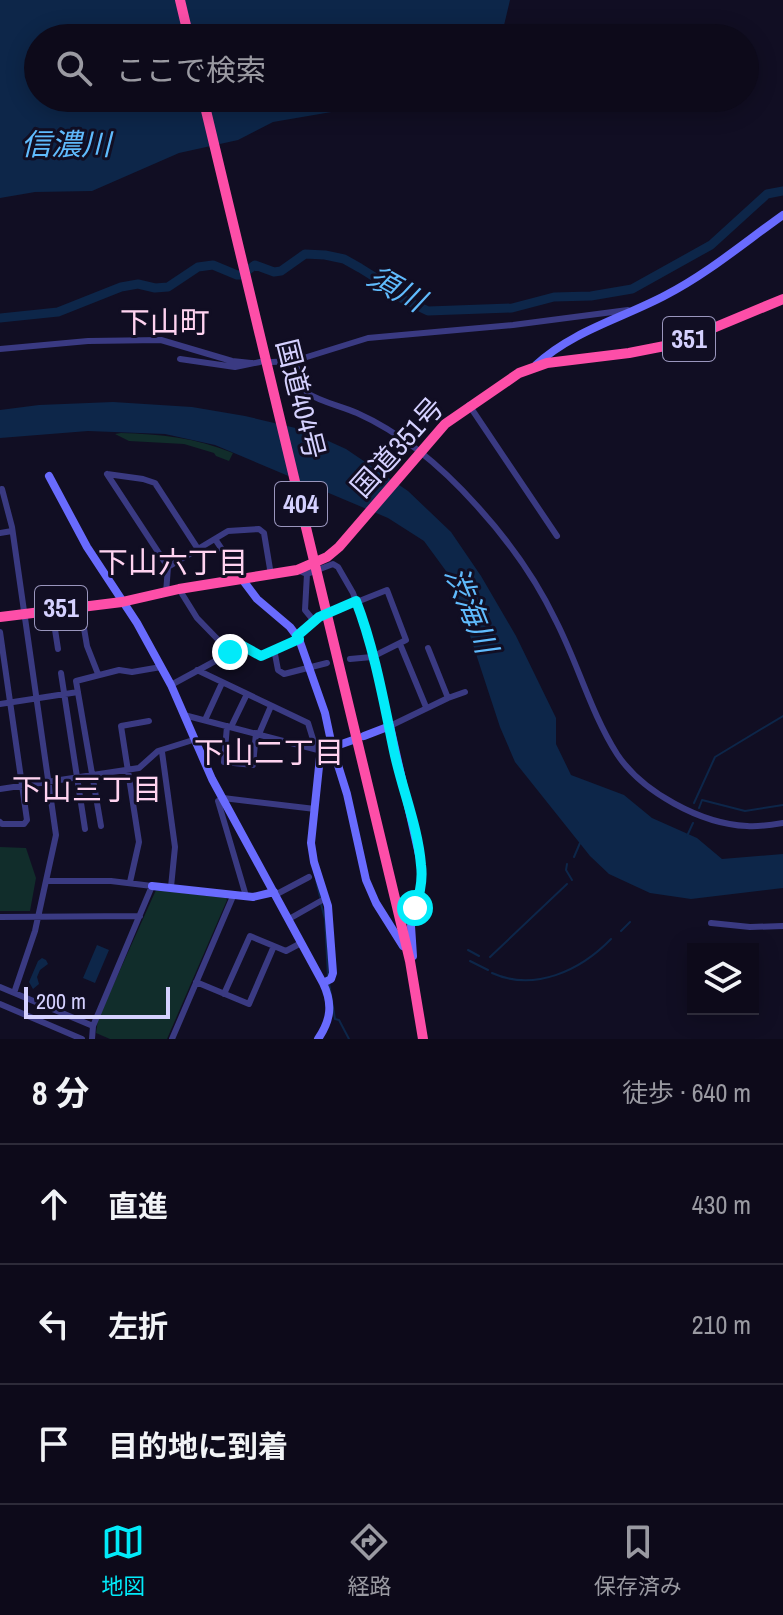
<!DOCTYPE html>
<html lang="ja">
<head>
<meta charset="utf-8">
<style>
	body { margin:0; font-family:"Archivo Narrow","Noto Sans JP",sans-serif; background:#161323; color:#f1f3f6 }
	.controls { position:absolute; right:24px; bottom:24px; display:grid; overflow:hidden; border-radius:0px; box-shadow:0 4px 20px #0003 }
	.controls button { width:72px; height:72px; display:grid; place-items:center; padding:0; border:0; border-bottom:2px solid #2d2b39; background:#0d0a1a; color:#f1f3f6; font:40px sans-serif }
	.scale { position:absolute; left:24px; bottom:20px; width:146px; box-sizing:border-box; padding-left:8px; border:4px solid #d5d1ff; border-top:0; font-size:22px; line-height:28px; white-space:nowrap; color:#d5d1ff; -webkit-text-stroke:6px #110e23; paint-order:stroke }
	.stop { position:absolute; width:24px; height:24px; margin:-18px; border:6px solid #02eaf9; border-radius:50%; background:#fff }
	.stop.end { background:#02eaf9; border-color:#fff; box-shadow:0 2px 8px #0008 }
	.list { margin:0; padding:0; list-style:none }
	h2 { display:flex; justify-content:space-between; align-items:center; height:104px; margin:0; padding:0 32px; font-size:34px }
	h2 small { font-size:26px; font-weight:400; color:#9a9aa2 }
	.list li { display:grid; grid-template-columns:52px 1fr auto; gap:24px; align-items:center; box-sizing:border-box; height:120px; padding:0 32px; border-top:2px solid #2d2b39 }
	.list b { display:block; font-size:30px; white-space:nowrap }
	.list em { font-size:26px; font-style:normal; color:#9a9aa2 }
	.icon { flex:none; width:44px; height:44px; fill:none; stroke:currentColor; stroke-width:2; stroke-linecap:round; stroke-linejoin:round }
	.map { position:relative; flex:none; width:783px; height:1039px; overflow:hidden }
	.search { position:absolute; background:#0d0a1a; box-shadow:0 4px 20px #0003; left:24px; right:24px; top:24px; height:88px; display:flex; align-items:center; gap:20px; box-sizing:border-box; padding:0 28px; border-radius:44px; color:#9a9aa2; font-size:30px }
	.sheet { height:464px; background:#0d0a1a }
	nav { display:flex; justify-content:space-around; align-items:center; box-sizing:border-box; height:112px; border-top:2px solid #2d2b39; background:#0d0a1a; font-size:22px; color:#9a9aa2 }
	nav a { display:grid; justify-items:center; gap:4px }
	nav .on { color:#02eaf9 }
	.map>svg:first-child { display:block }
</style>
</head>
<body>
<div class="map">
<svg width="783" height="1039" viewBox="0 0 783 1039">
	<rect width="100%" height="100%" fill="#110e23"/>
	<path fill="#112d2b" d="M121,433C160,434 197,438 233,453L229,461L216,456L214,453L184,444L129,441L115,434Z
		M0,847L26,848L36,878L30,911H0Z
		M156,890L226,898L227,900L167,1039H110L96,1033L98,1019Z"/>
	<path fill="#0d2649" d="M0,0H510L501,38H38V98H378L349,109L273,122L238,140L179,153L92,191L35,192L0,198Z
		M113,402L192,407L245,416L304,430L346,449L408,491L451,532L481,576L516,636L556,718V744L571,775L624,795L652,818L697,838L722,859L783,854V888L691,899L650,893L609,874L590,856L515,762L500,727L456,593L446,571L424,541L388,518L215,445L165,434L88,431L0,438V410L39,405Z
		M97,945L109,950L95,983L83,978Z
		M42,958L46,960L48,964L40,970L37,977L39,984L33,989L29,982L38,961Z"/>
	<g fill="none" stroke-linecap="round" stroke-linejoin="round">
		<path stroke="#0d2649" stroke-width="2" d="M694,803L715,757L783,716
			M699,808L702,800L745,811L783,805
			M687,836L693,823
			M574,857L580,843
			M567,864L566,870L572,880
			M316,880L320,897
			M321,904L325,919L328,977
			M621,931L630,922
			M468,950L479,956
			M490,957L567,884
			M470,961L488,970
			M492,973C534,992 580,971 611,939
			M329,983L335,1019L339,1020L349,1039"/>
		<path stroke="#0d2649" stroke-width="9" d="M0,318L58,312L121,287L138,284L155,288L168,287L198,267L213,265L237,275H241L255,265L274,272L281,271L305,254L325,255L344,259L360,268L392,288L401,298L428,311L512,308L554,297L591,296L632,289L711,245L767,194L783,191"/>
		<path stroke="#3a3a82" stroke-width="6" d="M0,349L88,341L161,340L232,361L251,363
			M180,359L235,367L260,362
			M294,361L307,393C321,402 341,406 357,413C404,434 443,468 477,506C508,540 536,579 556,621C578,664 591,713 617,754C642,792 701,824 747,826C758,827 771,825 783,823
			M272,362L294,361L368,338L513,325L628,310
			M469,405L557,536
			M107,474L168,567L166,593
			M107,474L143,479L155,483L198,549
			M2,489L12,527L56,835L35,931L14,993
			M0,533L12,531
			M215,539L242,579
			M168,567L228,531L259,529L264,533L271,575
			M297,570L307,574L333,564L338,567L353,593L363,619L390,726L448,698L428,648
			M307,574L305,610L314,621
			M179,589L197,618L230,652
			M80,605L87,646L98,674
			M52,610L58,649
			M0,632L27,820L24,824H2L0,822
			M297,636L319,617L387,590L406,640L372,657L350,659
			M400,644L426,707
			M274,649L278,670L284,674L327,663
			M197,670L308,723L316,749
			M61,673L85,829
			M171,685L241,647L261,656L299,639
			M448,698L465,692
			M0,704L78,692
			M184,715L318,750
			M205,720L222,683
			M227,726L224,762L253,765L256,733
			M231,727L247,694
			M259,734L271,706
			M162,752L175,847L171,887
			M0,789L139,768L158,751L193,740
			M101,826L76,681L119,670L132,672L161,667
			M47,881H111L152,886L93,1026L92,1039
			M130,882L139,842L121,726L149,721
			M275,895L309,877
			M246,896L218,801L223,798L315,809
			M0,917L140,916
			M289,919L326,898
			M711,923L750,927L783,926
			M196,982L249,1004L274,946
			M0,987L93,1026
			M224,994L250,936L286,951L301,943
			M0,1004L82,1039
			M172,1039L234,894"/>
		<path stroke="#696bfe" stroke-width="8" d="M536,365C572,331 623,318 666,295C707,274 745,242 783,215
			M49,476L87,547L137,623L171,685L212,779L323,983C333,1004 331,1020 318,1039
			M242,579L257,599L290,627L299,639L325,713L332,746L347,794L366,880L376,903L403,946
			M364,736L390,726L422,868L420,893L411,926L413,956
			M152,886L253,897L274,892
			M323,983L331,979L333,973L328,906L314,862L311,843L320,757L322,751L353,740"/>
		<path stroke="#fd4ea8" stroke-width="10" d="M180,0L189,38
			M203,98L410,961L423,1039
			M0,617L122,602L179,589L297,570L327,557L339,547L445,424L519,373L547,363L629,353L675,344L783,299"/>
	</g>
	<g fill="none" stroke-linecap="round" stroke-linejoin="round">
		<path stroke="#02eaf9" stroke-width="10" d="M230,652L243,646L261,656L299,639L297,636L319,617L356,601C374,647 384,703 394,751C402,789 418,827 421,865C423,880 420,894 415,908"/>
	</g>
	<g text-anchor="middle" stroke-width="6" stroke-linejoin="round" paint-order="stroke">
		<g fill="#110e23" stroke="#9a96bd" stroke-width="2">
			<rect x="663" y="317" width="52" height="44" rx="6"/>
			<rect x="275" y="482" width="52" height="44" rx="6"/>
			<rect x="35" y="586" width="52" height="44" rx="6"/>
		</g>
		<g font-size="26" font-weight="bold" fill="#d5d1ff">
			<text x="689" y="348">351</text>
			<text x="301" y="513">404</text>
			<text x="61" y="617">351</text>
		</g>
		<g font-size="28" fill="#d5d1ff" stroke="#110e23">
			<text transform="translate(301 399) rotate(76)" y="10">国道404号</text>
			<text transform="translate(397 447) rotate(-48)" y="10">国道351号</text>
		</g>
		<g font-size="30" font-style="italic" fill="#60bbfd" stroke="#110e23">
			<text x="66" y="155">信濃川</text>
			<text transform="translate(396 289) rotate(29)" y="10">須川</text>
			<text transform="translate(471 610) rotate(68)" y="10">渋海川</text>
		</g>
		<g font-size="30" fill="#ffd3f0" stroke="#110e23">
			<text x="165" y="333">下山町</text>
			<text x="173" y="573">下山六丁目</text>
			<text x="269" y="763">下山二丁目</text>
			<text x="87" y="800">下山三丁目</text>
		</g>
	</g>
</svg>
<div class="controls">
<button><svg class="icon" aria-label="layers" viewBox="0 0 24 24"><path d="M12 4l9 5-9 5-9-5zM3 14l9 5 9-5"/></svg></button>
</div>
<div class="scale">200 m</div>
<div class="stop" style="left:415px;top:908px"></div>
<div class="stop end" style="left:230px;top:652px"></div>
<div class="search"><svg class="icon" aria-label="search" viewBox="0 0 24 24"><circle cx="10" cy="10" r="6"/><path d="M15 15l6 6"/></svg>ここで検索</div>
</div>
<section class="sheet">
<h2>8 分<small>徒歩 · 640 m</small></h2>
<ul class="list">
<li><svg class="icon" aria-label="ahead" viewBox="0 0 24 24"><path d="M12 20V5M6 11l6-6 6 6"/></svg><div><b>直進</b></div><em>430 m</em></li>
<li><svg class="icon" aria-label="left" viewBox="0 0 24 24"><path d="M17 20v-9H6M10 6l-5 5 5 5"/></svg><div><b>左折</b></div><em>210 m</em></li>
<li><svg class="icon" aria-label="arrive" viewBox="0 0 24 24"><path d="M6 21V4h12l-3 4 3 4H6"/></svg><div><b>目的地に到着</b></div></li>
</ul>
</section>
<nav>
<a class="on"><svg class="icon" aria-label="map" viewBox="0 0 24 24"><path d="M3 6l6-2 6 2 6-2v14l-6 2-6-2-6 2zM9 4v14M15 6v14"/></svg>地図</a>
<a><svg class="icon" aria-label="directions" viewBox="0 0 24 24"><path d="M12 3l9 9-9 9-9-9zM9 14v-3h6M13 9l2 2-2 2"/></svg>経路</a>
<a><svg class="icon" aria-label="saved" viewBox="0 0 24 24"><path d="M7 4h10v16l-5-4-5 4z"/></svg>保存済み</a>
</nav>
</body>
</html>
